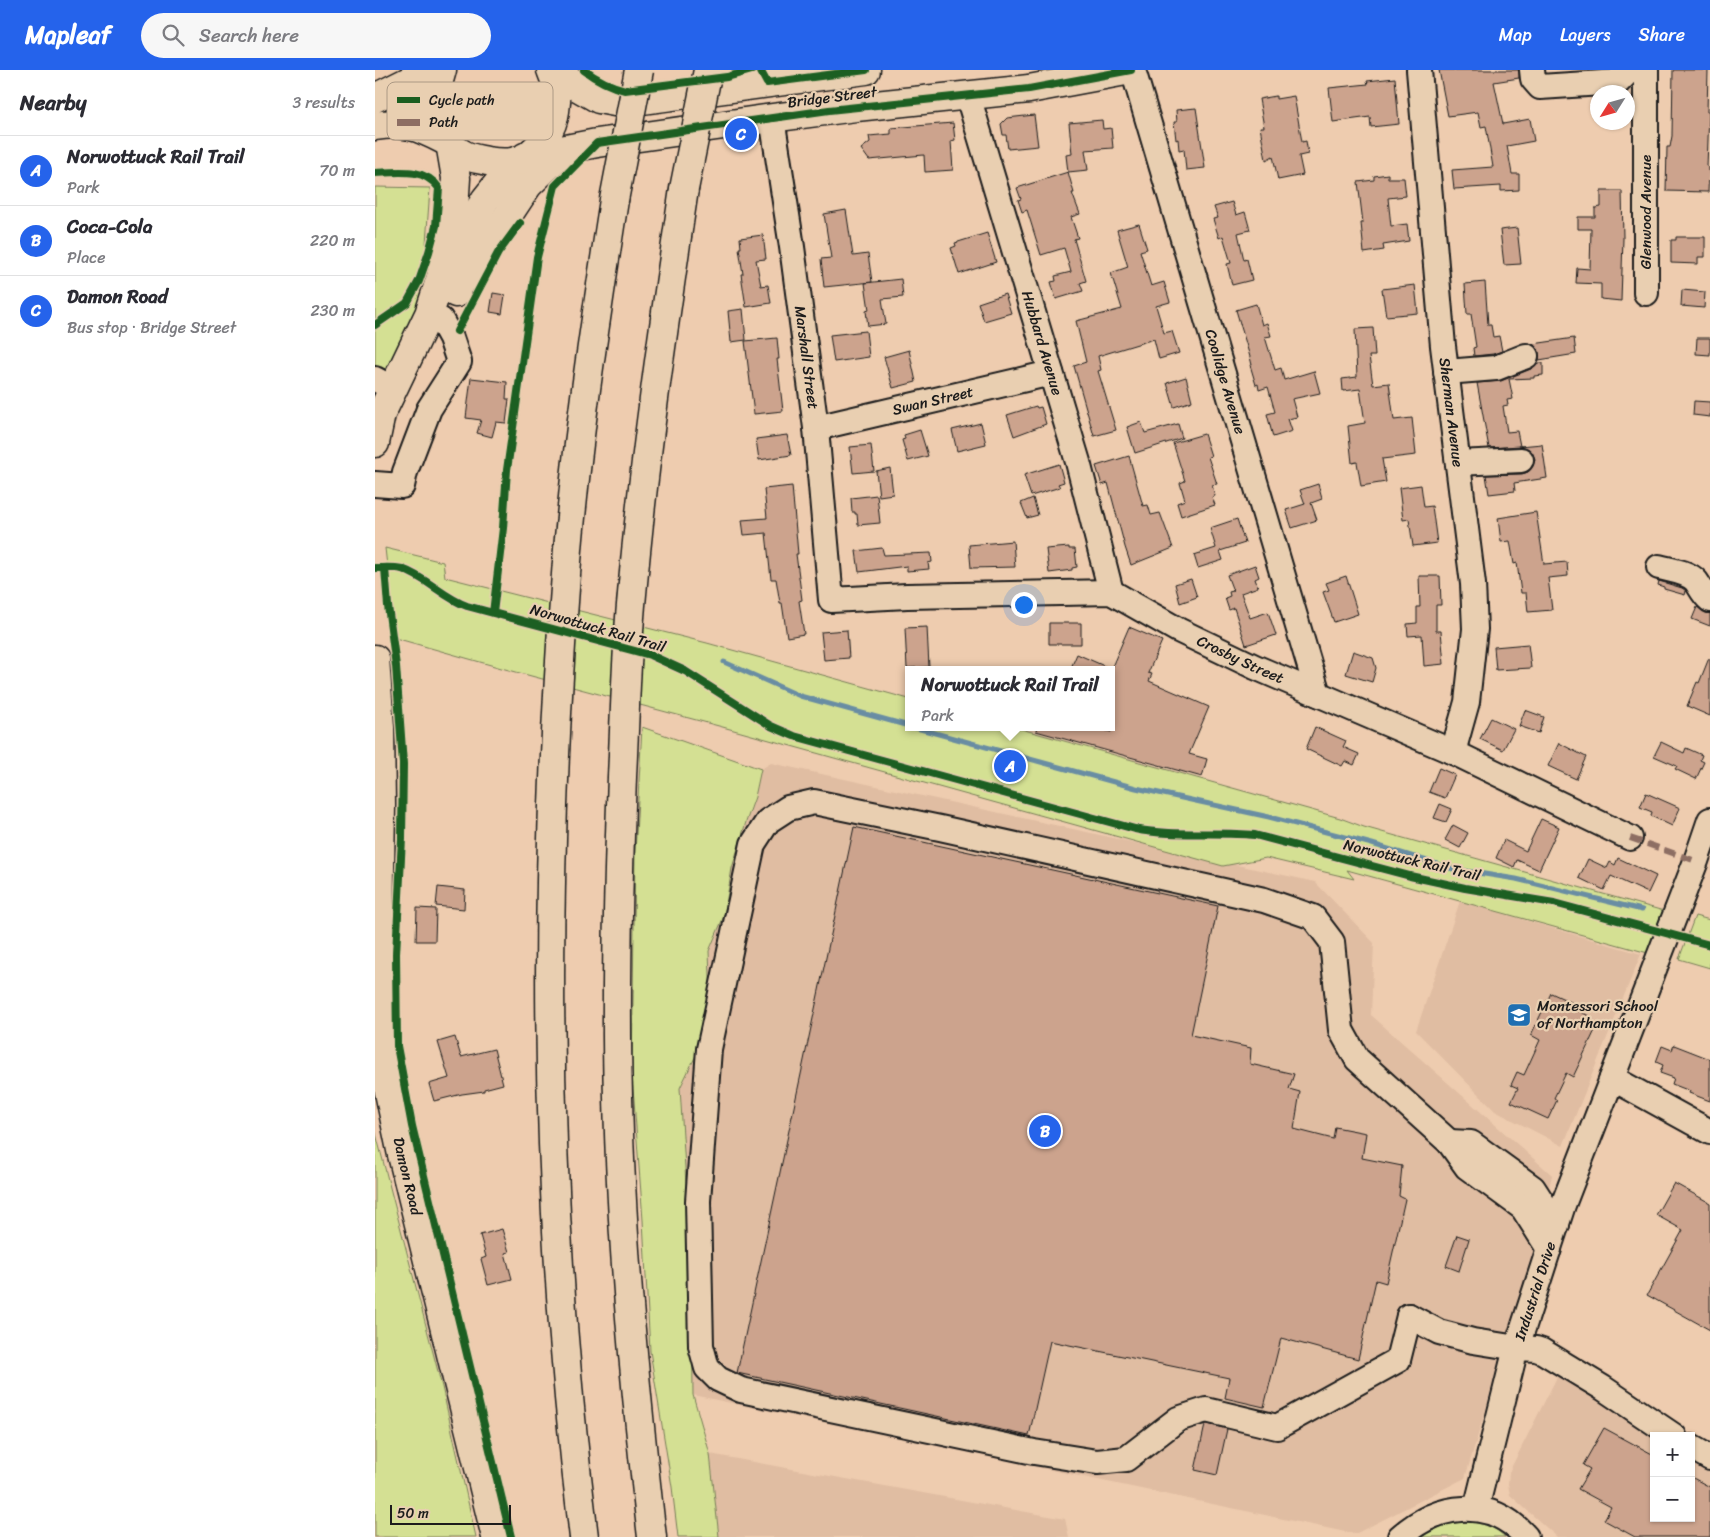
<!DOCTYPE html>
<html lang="en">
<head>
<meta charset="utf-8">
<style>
	body { margin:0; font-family:Sriracha,sans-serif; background:#f7f7f7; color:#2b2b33 }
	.controls { position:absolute; right:15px; bottom:15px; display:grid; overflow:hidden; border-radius:0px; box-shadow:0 1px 4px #0004 }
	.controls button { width:45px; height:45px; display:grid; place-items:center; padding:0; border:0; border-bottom:1px solid #e1e1e2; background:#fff; color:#2b2b33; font:25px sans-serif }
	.compass { position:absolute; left:1215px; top:15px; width:45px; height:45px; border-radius:50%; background:#fff; box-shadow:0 1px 4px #0004; rotate:233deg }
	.scale { position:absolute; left:15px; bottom:12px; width:121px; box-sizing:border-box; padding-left:5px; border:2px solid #1c1c1c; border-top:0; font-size:14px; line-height:18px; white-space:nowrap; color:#1c1c1c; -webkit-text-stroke:4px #e9cfb1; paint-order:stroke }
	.you { position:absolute; left:648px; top:534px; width:18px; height:18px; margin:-12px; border:4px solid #fff; border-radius:50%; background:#1a73e8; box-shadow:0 0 0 8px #1a73e833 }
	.badge { display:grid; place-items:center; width:32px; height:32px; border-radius:50%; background:#2563eb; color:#fff; font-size:16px; font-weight:700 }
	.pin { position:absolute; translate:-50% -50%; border:2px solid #fff; box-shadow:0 1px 5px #0006 }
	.popup { position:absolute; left:530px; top:596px; width:210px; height:65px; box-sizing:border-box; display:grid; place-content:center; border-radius:0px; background:#fff; filter:drop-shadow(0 1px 4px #0005); font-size:16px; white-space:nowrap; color:#7c7c81 }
	.popup b { font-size:19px; color:#2b2b33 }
	.popup::after { content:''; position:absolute; left:50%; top:100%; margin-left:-10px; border:10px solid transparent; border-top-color:#fff }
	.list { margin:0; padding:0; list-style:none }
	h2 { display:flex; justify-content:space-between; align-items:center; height:65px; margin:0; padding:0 20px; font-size:21px }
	h2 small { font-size:16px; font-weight:400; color:#7c7c81 }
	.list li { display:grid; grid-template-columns:32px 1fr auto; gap:15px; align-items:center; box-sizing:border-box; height:70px; padding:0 20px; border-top:1px solid #e1e1e2 }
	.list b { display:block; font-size:19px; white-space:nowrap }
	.list p { margin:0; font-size:16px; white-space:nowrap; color:#7c7c81 }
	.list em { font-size:16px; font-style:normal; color:#7c7c81 }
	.icon { flex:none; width:28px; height:28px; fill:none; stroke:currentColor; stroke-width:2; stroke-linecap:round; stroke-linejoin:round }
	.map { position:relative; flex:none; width:1335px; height:1467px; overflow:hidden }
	header { display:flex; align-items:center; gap:30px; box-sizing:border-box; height:70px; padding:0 25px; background:#2563eb; color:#fff }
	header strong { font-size:24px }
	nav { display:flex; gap:28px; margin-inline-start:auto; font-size:18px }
	.search { width:350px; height:45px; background:#f7f7f7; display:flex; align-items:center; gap:12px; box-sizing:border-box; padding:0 18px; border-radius:28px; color:#7c7c81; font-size:19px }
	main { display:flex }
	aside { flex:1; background:#fff }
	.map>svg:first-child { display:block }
</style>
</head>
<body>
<header>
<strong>Mapleaf</strong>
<div class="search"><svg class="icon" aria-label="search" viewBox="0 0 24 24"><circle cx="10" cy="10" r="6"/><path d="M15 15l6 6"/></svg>Search here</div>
<nav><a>Map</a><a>Layers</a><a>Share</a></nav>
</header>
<main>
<aside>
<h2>Nearby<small>3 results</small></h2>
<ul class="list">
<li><span class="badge">A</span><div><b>Norwottuck Rail Trail</b><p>Park</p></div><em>70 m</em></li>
<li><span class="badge">B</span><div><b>Coca-Cola</b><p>Place</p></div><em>220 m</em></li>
<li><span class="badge">C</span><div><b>Damon Road</b><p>Bus stop · Bridge Street</p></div><em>230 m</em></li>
</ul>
</aside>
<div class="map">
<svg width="1335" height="1467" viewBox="0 0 1335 1467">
	<rect width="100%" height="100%" fill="#eeccaf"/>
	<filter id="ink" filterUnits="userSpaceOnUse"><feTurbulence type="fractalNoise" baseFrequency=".02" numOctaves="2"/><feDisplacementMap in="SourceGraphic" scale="10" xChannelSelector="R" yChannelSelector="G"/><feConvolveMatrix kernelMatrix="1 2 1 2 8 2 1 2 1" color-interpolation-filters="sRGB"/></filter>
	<g filter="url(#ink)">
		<path fill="#e0bda2" d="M396,693L940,812L999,873L996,945L1177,1105L1161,1173L1090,1408L980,1464L318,1325L317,1211L305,1018L323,981L336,931L334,881L349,846L357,798L371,752L380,727L386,699Z
			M1085,831L1266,884L1188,1076L1120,1041L1041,961Z
			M1185,1301L1279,1366V1448H1316V1388L1335,1399V1467H1182L1135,1425L1133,1414L1134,1402Z
			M335,1384L690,1449L694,1467H344Z"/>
		<path fill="#d4e093" stroke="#787e58" d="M0,117L55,118L47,229L26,273L0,315Z
			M10,478L68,492L70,507L332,573L534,629V657H639L965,748L989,757L1289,841L1273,883L972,800L979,809L891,788L848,796L355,659L130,599L20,568Z
			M267,657L386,699L380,727L371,752L357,798L349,846L334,881L336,931L323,981L305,1018L317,1211L318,1325L335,1384L344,1467H303L297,1417L275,1281L268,1150L257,1004L260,783Z
			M1320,846L1335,850V898L1304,889Z
			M0,1060L67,1317L101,1467H0Z
			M1087,1452C1106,1453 1116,1454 1130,1467H1045L1069,1455Z"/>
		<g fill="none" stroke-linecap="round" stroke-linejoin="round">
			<path stroke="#698da3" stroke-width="5" d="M349,592L425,626L534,656
				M538,657L761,718L894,747L997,774L1078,799L1141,809L1267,840"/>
		</g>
		<path fill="#cca38d" stroke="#1c1c1c" d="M1064,0H1144V8L1119,12L1128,54L1155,49L1159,71L1132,76L1137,104H1144V120L1126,121V116L1079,119L1077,100L1118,97L1111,56L1106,57L1103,42L1073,46Z
			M1298,0H1333L1332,42H1334L1332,97L1334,98L1333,122L1291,121L1292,77H1295L1297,66Z
			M1020,8L1024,54L996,57L995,47L958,52L954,18L993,14L992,11Z
			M901,26V29L919,26L927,72L931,71L933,84L924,86L928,105L903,110L898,86L891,90L885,57H889L884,29Z
			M821,38L830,98L811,100L809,79L804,80L803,69L801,70L799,52H802L801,40Z
			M659,45L663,76L633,79L631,65H628L626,54L632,48Z
			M727,50L728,59L736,58L738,78L710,80L713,100L693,102L691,85L697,84L694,53Z
			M578,53L580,70L576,71L578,100L550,102L549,85L494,90L486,79L495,72L494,66L516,64V58Z
			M693,102L699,123H697L705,144L696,147L703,168L699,169L711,211L705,213L708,221L681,229L676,212L681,211L680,206L696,202L689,178L666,185L652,140L647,142L643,130L646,129L642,118Z
			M1013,104V108H1029L1031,126L1013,128L1016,156L1032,154L1034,171L1008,175L1009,180L989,183L986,153H988L983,112L999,110V106Z
			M1226,121H1247L1248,168L1246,231L1226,229V214L1201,213L1202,198L1215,199L1216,159H1203V147H1220V138L1226,137Z
			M857,132L861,145L870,142L875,160L863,163L869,190L872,189L877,210L857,215L852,194L856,193L848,166L844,168L838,149L843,148L839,137Z
			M471,140L478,186L493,184L497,212L449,217L446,189L456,188L449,144Z
			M764,154L772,179L765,181L776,216L789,212L795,232L781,236L789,263L797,261L804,283L784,289L779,269L723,286L726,300L723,301L741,360L719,366L699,296L711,292L701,251L747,239L736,203L753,197L742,160Z
			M1142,158L1146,194L1129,195L1125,160Z
			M612,163L621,192L584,204L576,178L581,176L580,173Z
			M388,165L391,189L381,190L386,216L393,215L396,233L371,237L366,204H368L364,178H366L365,168Z
			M1301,167H1330V187H1323V194L1296,193V170H1301Z
			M526,209L528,227L507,229L511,254L493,256L491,241L494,240L490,213Z
			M1110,212L1113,255H1116L1118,267L1124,266L1127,281L1118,284L1099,286L1098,278L1101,277L1096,244H1092L1090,214Z
			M1040,215L1043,243L1011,246L1007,219Z
			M1307,220L1330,222L1329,238L1306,236Z
			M118,223L130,225L127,244L115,242Z
			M630,224L636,243L609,251L603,233Z
			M881,234L887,255L892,253L896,266L890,267L900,300L906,298L909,310L939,301L945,323L917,329L922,347L913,349L917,361L898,367L892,344L900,342L893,317L884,320L883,314L881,315L875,295H877L875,287L861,240Z
			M368,239L371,270L356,272L353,241Z
			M998,258L1000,286H994L998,315L1014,313L1019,350L1037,348L1041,385L1007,389L1011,412L986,416L982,392L977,393L973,356L990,353L985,319L968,321L967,309L982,307L980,259Z
			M491,261L494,287L459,292L455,265Z
			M402,268L404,289H402L408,341L379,344L370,271Z
			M1199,268L1201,284L1164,290V281L1158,274Z
			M1322,268H1335V285L1321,284Z
			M534,280L541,312L518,318L509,287Z
			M1162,293H1168V305L1159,306V308L1134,309L1138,329L1132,330L1133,335L1128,336L1132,362L1142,361L1145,376L1167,374L1172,408L1139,413L1140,421L1114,424L1111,405L1147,404L1153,402L1158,396L1160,389L1157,382L1152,378L1145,376L1114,378L1102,313L1126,311L1156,299Z
			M811,307L817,331L799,337L792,313Z
			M96,308L132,312L131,329H134L131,353L121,352L117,367L102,363L106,350L91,348Z
			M1319,331L1335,332V347L1318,345Z
			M661,336L662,338L666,337L671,354L639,366L632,345Z
			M766,352L770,363L803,354L807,368L760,383L752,357Z
			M606,353L611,374L582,381L577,360Z
			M545,360L553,386L533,391L527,370L530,369L529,365Z
			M829,364L836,386L833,387L842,414L837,415L840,426L837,427L840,435L806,446L802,433L810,430L805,413L810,411L798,373Z
			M412,365L416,385L384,390L381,369Z
			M496,375L499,401L478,403L475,377Z
			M754,386L768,436L773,435L776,445L785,443L798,478L756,495L750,477L733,413L727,415L721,396Z
			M684,394L689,412L683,414L685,417L656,426L649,405Z
			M515,398L518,424L504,426L501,401Z
			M943,414L947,429L936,433L942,450L917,458L911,440L930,434L925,420Z
			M1046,415L1049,437L1057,436L1062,473L1038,476L1034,449L1028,450L1024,418Z
			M417,416L423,484H421L427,530L424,531L429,564L412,567L407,533H405L401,509H396L391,463L369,465L367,450L392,448L389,419Z
			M502,425L505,453L483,455L482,444H480V442H477L476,428Z
			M658,428L663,445L652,448L646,433Z
			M1161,442L1169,494L1192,492L1193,506L1173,508L1177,540L1153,542L1151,523H1146L1142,493L1139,494L1135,471L1126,472L1123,448Z
			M862,449L870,473L845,481L848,490L823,498L819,485L841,478L835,458Z
			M638,471L640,497L596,498L594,475Z
			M694,477V479H700L702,497L697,498V500L674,503L671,479Z
			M507,478L509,485L556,483L557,492L553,493L554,499L532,501V496L484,502L481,481Z
			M880,495L884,507L880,509L883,517L866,523L875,548L893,542L901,565L871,575L859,538L854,540L850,528L855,526L854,522L858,521L852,505Z
			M971,506L983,544L959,552L948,522L954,520L951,513Z
			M1044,506H1065L1066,535H1061V561H1066L1069,594L1049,596L1047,565L1033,566L1032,554L1042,553V537H1045Z
			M816,509L822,527L805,533L800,514Z
			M1284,511L1307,518L1311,521L1310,525L1289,519V517L1283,515Z
			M1322,537L1331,543H1335V556L1317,549Z
			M674,553H706V574H674Z
			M552,557L554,597L532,598L530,558Z
			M754,557L787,571L773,603L777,604L774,611L834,637L814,684L832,689L827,707L661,661L662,657H718L736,662V600H695L702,584L736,599Z
			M472,560L474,588L449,590L446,562Z
			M1153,574L1156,598L1121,600L1119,577Z
			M978,581L998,588L1001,598L997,612L971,604Z
			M1334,588L1335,589V646L1312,636L1322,612L1324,613Z
			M1150,640L1169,647L1164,663L1144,656Z
			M1116,648L1139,659L1128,680L1105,669Z
			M940,657L971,671L968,677L984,684L979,695L970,691L967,696L931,679Z
			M1286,672L1309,683L1311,678L1327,685L1325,690L1329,692L1321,709L1300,699L1302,696L1279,686Z
			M1184,673L1211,687L1201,709L1173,696Z
			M1064,698L1080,705L1070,728L1054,722Z
			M1271,723L1305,738L1297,756L1276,746L1277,742L1265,737Z
			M1065,734L1077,739L1071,752L1059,748Z
			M1166,749L1184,757L1164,800L1142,790L1139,797L1121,788L1129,770L1151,781Z
			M1078,755L1093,763L1085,778L1070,770Z
			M479,757L843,836L816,965L876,978L875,994L919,1004L914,1019L925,1022L919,1059L958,1069L960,1057L991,1063L987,1088L1027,1096L1024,1126L1030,1129L1011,1213L1001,1210L983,1289L906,1268L889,1337L850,1328L854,1308L675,1271L654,1366L362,1303Z
			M1243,788L1281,806L1273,823L1236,806L1229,820L1204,808L1213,789L1232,798L1235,792L1240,795Z
			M63,817L90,820L89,839L61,836Z
			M42,838L61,839L60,871H41Z
			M1176,923L1198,933L1196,937L1216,947L1213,952L1222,956L1198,1007L1191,1003L1179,1028L1182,1030L1173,1049L1136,1032L1143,1018L1136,1015L1142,1002L1149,1005L1165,970L1156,965Z
			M80,967L86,987L119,979L128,1014L109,1019V1021L87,1024L59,1031L54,1014L74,1008L63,972Z
			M1299,975L1335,989V1031L1314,1023L1315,1021L1297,1014L1299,1008L1285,1003L1288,995L1281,992L1287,976L1297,980Z
			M1299,1113L1335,1133V1260L1272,1225L1308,1160L1281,1145Z
			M127,1159L134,1182L130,1183L137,1209L113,1215L106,1189L111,1187L105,1165Z
			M1082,1165L1094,1169L1084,1201L1071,1196Z
			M832,1354L852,1359L842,1405L820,1400L830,1355Z
			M1229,1358L1279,1385V1448H1316V1407L1335,1417V1467H1260L1229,1450L1236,1437L1203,1419L1215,1399L1208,1395Z"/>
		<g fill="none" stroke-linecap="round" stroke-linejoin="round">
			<defs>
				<g id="minor">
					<path id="s1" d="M758,0L943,624"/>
					<path id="s2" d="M1044,0L1068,276L1098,514L1100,559L1092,632L1078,682"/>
					<path d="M1157,0L1158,9L1165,17L1243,12L1249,6L1248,0"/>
					<path id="s3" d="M593,26L703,392L736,522"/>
					<path id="s4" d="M397,48L417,177L441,358L456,530L532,526L736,522L803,560L880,597L1078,682L1255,768"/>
					<path d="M1271,223V0"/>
					<path d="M1071,302L1121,298L1151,286"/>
					<path d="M0,309L19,319"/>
					<path id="s5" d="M441,358L676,303"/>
					<path d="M1083,393L1146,390"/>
					<path d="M0,414L27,416L30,402L54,339L84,292L76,268L66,250"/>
					<path d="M1284,497C1295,500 1313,502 1321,511C1326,518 1328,524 1335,530"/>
					<path d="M1237,1008L1335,1062"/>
					<path d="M1074,1072L1096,1073L1158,1118L1182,1155"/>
					<path d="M1034,1246L1023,1290L902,1357L831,1340L803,1349L751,1389L722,1392L659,1382L366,1320L343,1309L332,1298L326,1276L323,1131L334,979L378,774L393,751L413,738L439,732L565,758L889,830L938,847L957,872L966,960L982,989L1074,1072L1092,1097L1148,1138L1174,1179"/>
					<path d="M1034,1246L1064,1262L1098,1271L1142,1278L1161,1279L1167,1281L1228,1318L1299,1366"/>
					<path d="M1316,1377L1335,1388"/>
					<path id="s6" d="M1101,1439L1139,1286L1188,1135L1321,791L1335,750"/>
					<path d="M1025,1467C1063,1433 1115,1426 1151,1467"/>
				</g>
				<g id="major">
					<path d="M92,207L153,115L188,81"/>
					<path d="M81,223L103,142L110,130L141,91"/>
					<path d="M0,373L6,344L54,244L66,207L78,155L81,108L75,73"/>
					<path id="s7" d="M0,589L5,658L6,735L3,918L14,1022L27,1085L121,1467"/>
				</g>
				<path id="highway" d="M67,0C58,28 58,66 86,83C93,88 104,89 112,91C124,93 139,94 149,88C165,79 178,58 180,41C182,26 183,14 176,0
					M181,0L203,17L224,29L245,33L491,0
					M0,28L56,0
					M0,56C33,50 47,59 75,73
					M150,87L222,73L397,48L481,37L654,19L756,0
					M209,1467C170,1152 166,834 190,518C199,388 219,259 239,130
					M277,1467C260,1321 246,1174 243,1027C240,920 243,813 247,707C250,646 251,585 257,524C269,388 289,254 309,119"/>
			</defs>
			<use href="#minor" stroke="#1c1c1c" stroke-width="28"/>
			<use href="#major" stroke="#1c1c1c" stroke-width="31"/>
			<use href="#highway" stroke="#1c1c1c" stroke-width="31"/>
			<use href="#minor" stroke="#e9cfb1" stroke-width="24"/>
			<use href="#major" stroke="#e9cfb1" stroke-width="28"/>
			<use href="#highway" stroke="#e9cfb1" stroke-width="28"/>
			<defs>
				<path id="highway-bridge" d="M309,119L333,0
					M239,130L264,0"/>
			</defs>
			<use href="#highway-bridge" stroke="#1c1c1c" stroke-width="31" stroke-linecap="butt"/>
			<use href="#highway-bridge" stroke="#e9cfb1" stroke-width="28"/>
			<path stroke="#8d6e63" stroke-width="6" stroke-dasharray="12 6" stroke-linecap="butt" d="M1255,768L1321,791"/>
			<defs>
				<path id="cycleway" d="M209,0C222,10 234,16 250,20L352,7L377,0
					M385,0L392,13L491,0
					M0,103C23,102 49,97 64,118L61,156L54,182L44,211L32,233L0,255
					M82,261L123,183L145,153
					M0,498C9,498 18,497 27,499C51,507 69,528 92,536L275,585L310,601L396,656L419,666L760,759C797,767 841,761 880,765L1035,806L1090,818L1179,833L1335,875
					M10,498L13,536L21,596L28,694L27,768L21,884L22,976L37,1056L136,1467
					M118,543L128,458L132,400L162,187L180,116L222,73L454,40L654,19L756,0"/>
			</defs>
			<use href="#cycleway" stroke="#e9cfb1" stroke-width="11"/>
			<use href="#cycleway" stroke="#1b5e20" stroke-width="8"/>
		</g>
	</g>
	<defs>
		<symbol id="school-square" viewBox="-11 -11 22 22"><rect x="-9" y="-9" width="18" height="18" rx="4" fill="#1f6fb2" stroke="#e9cfb1"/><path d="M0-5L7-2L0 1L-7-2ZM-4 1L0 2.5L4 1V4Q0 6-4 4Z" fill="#fff"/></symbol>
	</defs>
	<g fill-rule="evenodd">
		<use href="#school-square" x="1130" y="931" width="28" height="28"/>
	</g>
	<g text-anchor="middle" stroke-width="4.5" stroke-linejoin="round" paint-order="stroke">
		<g font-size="15" fill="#1c1c1c" stroke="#e9cfb1">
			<text transform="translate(457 27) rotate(-7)" y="5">Bridge Street</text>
			<text transform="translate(1271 142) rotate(-90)" y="5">Glenwood Avenue</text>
			<text dy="5" stroke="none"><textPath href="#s3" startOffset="258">Hubbard Avenue</textPath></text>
			<text dy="5" stroke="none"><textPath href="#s4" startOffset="242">Marshall Street</textPath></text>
			<text dy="5" stroke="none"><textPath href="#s1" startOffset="325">Coolidge Avenue</textPath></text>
			<text dy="5" stroke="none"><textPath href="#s5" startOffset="120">Swan Street</textPath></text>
			<text dy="5" stroke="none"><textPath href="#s2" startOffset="344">Sherman Avenue</textPath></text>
			<text transform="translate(223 558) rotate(16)" y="5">Norwottuck Rail Trail</text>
			<text dy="5" stroke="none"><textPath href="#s4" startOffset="912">Crosby Street</textPath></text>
			<text transform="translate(1037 790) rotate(13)" y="5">Norwottuck Rail Trail</text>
			<text dy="5" stroke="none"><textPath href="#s7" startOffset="520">Damon Road</textPath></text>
			<text dy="5" stroke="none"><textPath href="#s6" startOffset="226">Industrial Drive</textPath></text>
		</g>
		<g font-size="15" fill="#1c1c1c" stroke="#e9cfb1" text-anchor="start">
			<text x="1162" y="941">Montessori School<tspan x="1162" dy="17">of Northampton</tspan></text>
		</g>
	</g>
	<rect x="12" y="12" width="166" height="58" rx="8" fill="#e9cfb1" stroke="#ac9984" stroke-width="1"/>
	<rect x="22" y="27" width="23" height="6" fill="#1b5e20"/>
	<rect x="22" y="49" width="23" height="7" fill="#8d6e63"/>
	<g font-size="14" fill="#1c1c1c">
		<text x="54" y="35">Cycle path</text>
		<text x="54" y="57">Path</text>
	</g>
</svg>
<div class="controls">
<button>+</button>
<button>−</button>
</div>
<svg class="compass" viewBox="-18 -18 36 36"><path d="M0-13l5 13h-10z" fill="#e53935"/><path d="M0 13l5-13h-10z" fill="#7c7c81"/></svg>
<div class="scale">50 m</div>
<div class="you"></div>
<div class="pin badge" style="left:635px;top:696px">A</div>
<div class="popup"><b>Norwottuck Rail Trail</b>Park</div>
<div class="pin badge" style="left:670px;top:1061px">B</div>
<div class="pin badge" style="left:366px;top:64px">C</div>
</div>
</main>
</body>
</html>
